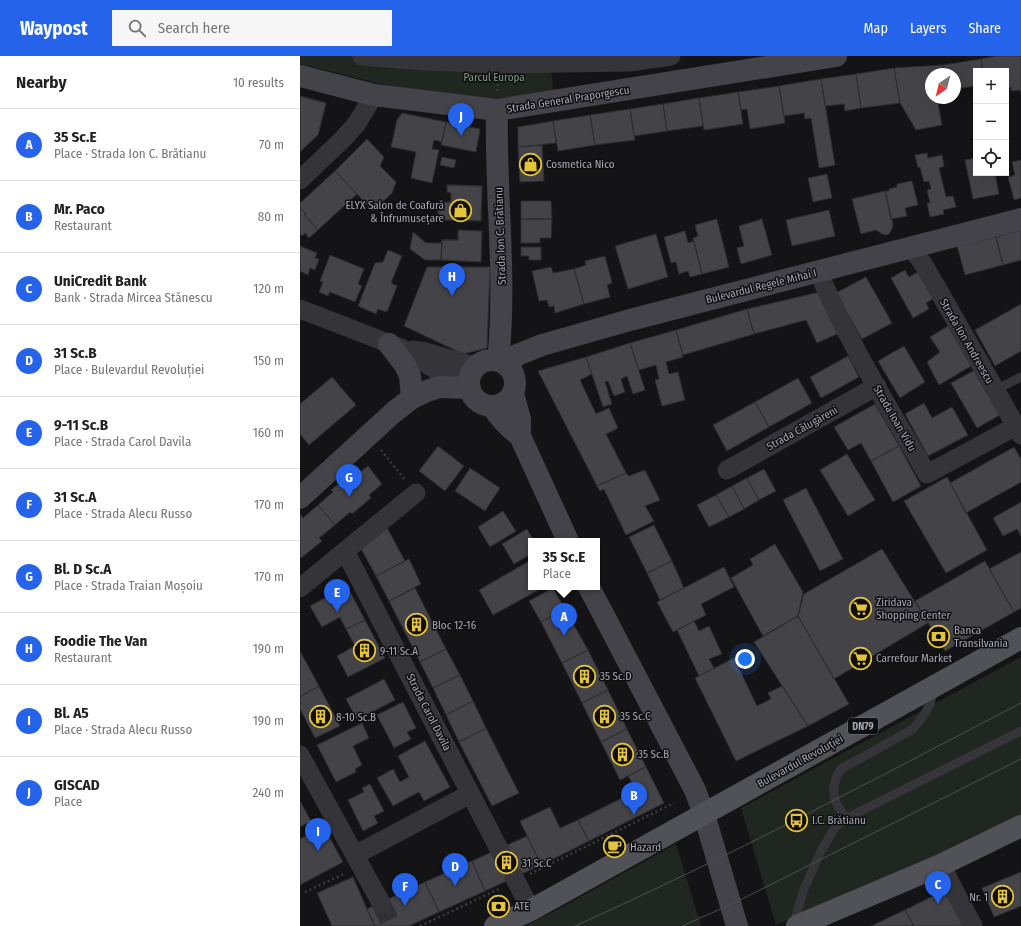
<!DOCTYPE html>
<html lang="en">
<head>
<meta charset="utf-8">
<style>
	body { margin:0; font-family:"Fira Sans Condensed",sans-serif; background:#f6f6f6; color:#222 }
	.controls { position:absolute; right:12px; top:12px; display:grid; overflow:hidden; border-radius:0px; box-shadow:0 4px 16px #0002 }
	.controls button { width:36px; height:36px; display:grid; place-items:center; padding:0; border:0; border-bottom:1px solid #e0e0e0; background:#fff; color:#222; font:20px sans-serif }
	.compass { position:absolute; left:625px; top:12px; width:36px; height:36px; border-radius:50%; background:#fff; box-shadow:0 4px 16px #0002; rotate:215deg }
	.you { position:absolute; left:445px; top:603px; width:14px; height:14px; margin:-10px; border:3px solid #fff; border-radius:50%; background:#1a73e8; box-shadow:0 0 0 6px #1a73e833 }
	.badge { display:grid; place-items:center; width:26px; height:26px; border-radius:50%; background:#2563eb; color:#fff; font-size:13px; font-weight:700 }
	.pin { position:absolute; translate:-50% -33px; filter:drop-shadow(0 1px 2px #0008) }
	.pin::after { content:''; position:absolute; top:21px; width:14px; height:12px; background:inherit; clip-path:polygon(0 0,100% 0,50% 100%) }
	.popup { position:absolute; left:228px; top:482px; width:72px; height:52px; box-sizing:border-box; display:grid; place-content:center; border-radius:0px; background:#fff; filter:drop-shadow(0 1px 3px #0005); font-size:13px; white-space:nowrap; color:#767676 }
	.popup b { font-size:15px; color:#222 }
	.popup::after { content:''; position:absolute; left:50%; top:100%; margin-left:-8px; border:8px solid transparent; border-top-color:#fff }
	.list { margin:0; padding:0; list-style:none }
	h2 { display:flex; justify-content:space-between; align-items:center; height:52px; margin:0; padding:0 16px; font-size:17px }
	h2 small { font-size:13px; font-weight:400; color:#767676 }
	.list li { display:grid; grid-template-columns:26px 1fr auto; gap:12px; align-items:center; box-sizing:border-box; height:72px; padding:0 16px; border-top:1px solid #e0e0e0 }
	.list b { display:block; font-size:15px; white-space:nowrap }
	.list p { margin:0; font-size:13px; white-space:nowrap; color:#767676 }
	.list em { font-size:13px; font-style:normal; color:#767676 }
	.icon { flex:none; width:22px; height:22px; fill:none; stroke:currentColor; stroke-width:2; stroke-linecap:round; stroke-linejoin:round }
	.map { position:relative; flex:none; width:721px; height:870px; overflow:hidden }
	header { display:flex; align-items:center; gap:24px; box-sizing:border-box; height:56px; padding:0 20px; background:#2563eb; color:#fff }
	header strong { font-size:19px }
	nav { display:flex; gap:22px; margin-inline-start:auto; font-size:14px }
	.search { width:280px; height:36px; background:#f6f6f6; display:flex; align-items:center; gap:10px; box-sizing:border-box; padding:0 14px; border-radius:0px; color:#767676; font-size:15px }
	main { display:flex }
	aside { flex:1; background:#fff }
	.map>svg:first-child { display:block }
</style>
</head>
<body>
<header>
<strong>Waypost</strong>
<div class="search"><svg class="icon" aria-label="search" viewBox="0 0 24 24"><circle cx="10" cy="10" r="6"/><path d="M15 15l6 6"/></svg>Search here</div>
<nav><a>Map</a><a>Layers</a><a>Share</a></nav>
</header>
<main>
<aside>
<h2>Nearby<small>10 results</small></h2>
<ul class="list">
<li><span class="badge">A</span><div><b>35 Sc.E</b><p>Place · Strada Ion C. Brătianu</p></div><em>70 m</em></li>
<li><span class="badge">B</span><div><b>Mr. Paco</b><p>Restaurant</p></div><em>80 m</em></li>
<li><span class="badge">C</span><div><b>UniCredit Bank</b><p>Bank · Strada Mircea Stănescu</p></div><em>120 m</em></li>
<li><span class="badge">D</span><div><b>31 Sc.B</b><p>Place · Bulevardul Revoluției</p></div><em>150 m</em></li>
<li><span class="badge">E</span><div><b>9-11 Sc.B</b><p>Place · Strada Carol Davila</p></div><em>160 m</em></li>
<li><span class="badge">F</span><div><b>31 Sc.A</b><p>Place · Strada Alecu Russo</p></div><em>170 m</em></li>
<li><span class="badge">G</span><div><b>Bl. D Sc.A</b><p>Place · Strada Traian Moșoiu</p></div><em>170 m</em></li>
<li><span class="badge">H</span><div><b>Foodie The Van</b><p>Restaurant</p></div><em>190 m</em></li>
<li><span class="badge">I</span><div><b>Bl. A5</b><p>Place · Strada Alecu Russo</p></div><em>190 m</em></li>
<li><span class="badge">J</span><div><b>GISCAD</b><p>Place</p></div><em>240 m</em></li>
</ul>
</aside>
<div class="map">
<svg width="721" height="870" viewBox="0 0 721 870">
	<rect width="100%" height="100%" fill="#141315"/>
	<path fill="#202721" d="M0,0H250L253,34L218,41L185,43L139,38L81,28L0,8Z
		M721,601V759L648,797L476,869L441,752Z
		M376,788L401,870H224L253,856Z"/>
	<path fill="#434348" stroke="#2e2d31" d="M696,0H721V38L720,34L711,35V31L706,32V15H683L681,3Z
		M681,3L683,15H676V30L655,33V18H644L643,9Z
		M643,9L644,18H631V42H637L642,69L616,74L600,47L594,12Z
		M594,12L600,47L561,52L556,18Z
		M556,18L561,52L545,55L544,48L525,50L521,23Z
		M521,23L535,109L519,112L511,62L505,63L504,57L484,60L479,30Z
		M479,30L485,67L450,73L447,53L441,54L438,36Z
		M438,36L443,68L404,74L399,42Z
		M0,40L26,47L18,79L0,96Z
		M0,40L26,47L18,79L0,96Z
		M399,42L403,70L367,75L363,48Z
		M363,48L367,75L334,80L330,53Z
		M330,53L335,84L295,89L290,59Z
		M102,57L146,66L142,86L134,84L132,93L139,94L132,127L111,122L116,96L91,91L97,64Z
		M290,59L295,89L258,95L253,65Z
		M253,65L256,87L218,91V71Z
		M146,66L180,73L176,96L141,89Z
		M67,83L84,101L80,110L96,126L92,137L73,155L35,115Z
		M242,89L244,125L220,126L218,91Z
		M627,97L628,102L642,99L644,110L639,112L646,141L653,140L656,151L643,154L644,158L630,161L627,147H630L627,134L631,133L629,125L624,126L620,111L618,112L615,99Z
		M142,101L156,104L154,112L140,109Z
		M676,102V117H695L699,138L673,143L665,104Z
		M721,104V142L714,144L708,121L715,119L712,106Z
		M35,115L57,138L18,174L5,160V157L0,152V147Z
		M527,118L532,142L513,146L508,122Z
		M612,125L618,149L605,152L607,160L591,163L585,135H589V133L597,131V128Z
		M147,129L182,130L181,165L138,164V146H151V137L147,136Z
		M147,129L182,130L181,165L138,164V146H151V137L147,136Z
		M585,135L593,168L592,173L589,178L586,179L582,178L576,174L561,178L552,143Z
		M221,145H251L252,163H221Z
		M0,152L5,157V160L18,174L9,182L5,177L2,180L0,177Z
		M529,154L535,180L492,190L486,164Z
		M221,163H252L251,182H240V187H221Z
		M417,163L429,211L402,218L393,182L398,180L395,169Z
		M462,163L472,199L441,208L437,192L444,190L439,170Z
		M158,174L182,175L181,206L141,204L142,184H158Z
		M158,174L182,175L181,206L141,204L142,184H158Z
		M721,174V204L703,209L696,181Z
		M385,175L388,187L394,185L402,218L390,221L388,215L379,218L376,206L371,207L364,181Z
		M113,176L126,187H142L141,204H125L110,193Z
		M356,178L368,221L328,233L315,190Z
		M696,181L703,209L665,219L657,190Z
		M0,190L17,197L15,202L19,203L15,214L10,212L8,219L0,215Z
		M221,191H241V204H229V200H221Z
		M88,194L102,200L91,227L97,230L87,256L78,253L76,258L58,250L75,207L83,206Z
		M30,199L64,213L58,228L62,230L55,246L30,236L28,240L19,236L23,226L20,225Z
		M305,200L312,227L307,229L310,241L284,248L274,213L286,209L285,205Z
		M127,211H190L187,292L163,298L104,270Z
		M251,211L253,217L274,213L284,248L255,257L254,250L249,251L247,244L239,245L232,215Z
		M605,214L609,221L618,216L633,243L626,247L629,253L613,262L591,222Z
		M566,221L592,267L562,283L536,237Z
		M520,236L539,277L517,287L506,264L454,278L447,253Z
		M721,248V295L695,310L675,274Z
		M447,253L454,278L383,299L376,274Z
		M648,270L671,310L639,329L627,306L640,296L630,281Z
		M376,274L383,301L366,306L369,318L378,316L385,344L362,350L355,324L359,323L356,309L339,314L330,287Z
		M330,287L345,334L333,338L327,320L321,323L325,336L314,340L308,325L305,326L312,348L303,351L286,301Z
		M604,290L625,326L600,342L578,305Z
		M548,300L559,321L521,342L510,321Z
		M286,301L292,318L280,324L296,358L309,352L318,372L306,378L326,417L297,430L238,315Z
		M675,314L700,359L677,372L651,327Z
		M32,321L56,349L9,389L0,378V348Z
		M498,322L512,347L469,371L455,346Z
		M455,346L469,371L427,395L413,369Z
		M624,347L632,362L652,351L668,379L628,400L605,358Z
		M575,348L599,390L571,405L561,387L548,394L534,371Z
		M138,390L164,410L145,435L119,415Z
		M599,390L621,430L593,446L571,405Z
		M714,391L721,403V426L666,457L650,427Z
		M547,398L575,444L548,460L520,414Z
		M68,410L82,428L69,439L71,442L52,458L50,456L35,469L18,449L33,436L31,434L50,419L52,422Z
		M170,412L200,432L185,455L155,435Z
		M464,413L476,435L459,444L447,422Z
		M345,414L360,444L345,450L354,465L326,479L304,433L300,435L297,430L326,417L329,420Z
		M647,421L687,494L646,517L604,445Z
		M447,422L459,444L444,453L432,430Z
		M432,430L444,453L429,461L416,439Z
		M506,432L543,503L520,515L483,444Z
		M416,439L429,461L409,471L397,449Z
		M721,446V480L717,473L703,480L693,462Z
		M18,449L35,469L19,482L22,485L1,502L0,500V460L1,459L3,462Z
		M203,455L216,475L190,491L178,471Z
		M354,469L372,505L347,517L329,481Z
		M86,470L105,505L76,520L60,491Z
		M227,473L234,485H231V498L214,508L202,488Z
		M475,488L503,536L498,560L463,580L431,522L453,509L450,503Z
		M582,493L628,567L534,623L498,560L504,538Z
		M721,496V552L714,556L689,513Z
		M109,503L121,528L89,545L76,520Z
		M231,504V531H244L193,559L179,534Z
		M372,505L384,532L360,544L347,517Z
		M685,505L714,556L645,595L615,545Z
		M424,511L434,531L401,548L406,559L373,576L357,546Z
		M47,530L65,564L46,573L40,561L22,571L10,550Z
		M115,532L146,593L120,606L89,545Z
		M253,532L265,553L241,566L229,545Z
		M265,553L288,594L262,607L241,566Z
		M498,560L549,648L508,670L454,586Z
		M65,564L85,602L48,621L37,600L55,590L46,573Z
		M394,565L399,575L409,570L422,598L409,603L414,612L399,620L377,574Z
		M146,593L160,619L133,632L120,606Z
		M288,594L308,634L282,647L262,607Z
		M0,595L19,630L0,641Z
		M434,602L457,650L471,643L468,637L482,630L508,670L436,705L395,622Z
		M160,619L173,645L146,659L133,632Z
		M84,623L95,644L57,664L46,643Z
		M19,630L40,670L15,682L0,653V641Z
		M308,634L327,673L301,686L282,647Z
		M173,645L186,672L159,686L146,659Z
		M103,646L116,672L107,676L111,683L94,692L77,659Z
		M62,667L69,682L53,690L62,709L55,713L56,716L36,726L17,689Z
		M186,672L219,737L192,750L159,686Z
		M327,673L346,711L320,724L301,686Z
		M125,685L150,731L124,745L119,736L93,750L77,722L93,713L100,726L109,721L98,700Z
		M346,711L364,747L289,785L278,764L336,735L328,720Z
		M70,728L84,755L74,760L78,767L63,775L48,744L64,736L62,732Z
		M0,745L11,765L0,771Z
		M250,751L260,772L278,764L289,785L241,809L220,765Z
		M24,771L43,806L0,829V783Z
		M227,780L241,809L185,835L172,805Z
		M172,805L185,835L139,856L125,826Z
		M721,816V850L694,861L682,832Z
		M53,821L67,853L75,870H32L17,837Z
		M125,826L139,856L109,870H75L67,853Z
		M647,833L666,870H614L605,854Z
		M605,854L614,870H571Z"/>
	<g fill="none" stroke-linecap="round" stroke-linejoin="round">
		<path stroke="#313135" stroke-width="19" stroke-dasharray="19 10" stroke-linecap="butt" d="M199,793L214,821
			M81,847L92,870"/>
		<path stroke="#3b3b40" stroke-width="2.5" stroke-dasharray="2 3" stroke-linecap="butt" d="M197,35L198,24
			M81,394L105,424
			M230,818L374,747
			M5,836L46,817
			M120,870L201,832"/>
		<path stroke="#353539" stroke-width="9" d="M695,334L721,321
			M547,762C532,747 529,731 541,713L613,673L624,659L630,648L634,633
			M493,870L504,833L521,795L535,771L547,762L721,675"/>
		<path stroke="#353539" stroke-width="19" d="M62,0L126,5L199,8L330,6L371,0
			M0,124L44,82L57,67L74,39
			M612,192L625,211L721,379
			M518,215C548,286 589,352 627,418L716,370
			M0,253L101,292L147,321L169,327
			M113,294L126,296L177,311
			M427,414L577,330
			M45,495L199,793
			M0,532L116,437
			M0,699L81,847
			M55,799L170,738
			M641,809L673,870
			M214,821L231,854"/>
		<path stroke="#434349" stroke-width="22" d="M0,20L74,39L197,54L536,0
			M197,54C195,138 207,222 198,305
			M89,288L105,309L110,320L112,342
			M169 327a23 23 0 1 1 46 0a23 23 0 1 1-46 0Z
			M206,309L217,299L242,289L330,264L721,163
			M213,337L220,363V380
			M192,350C200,363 208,371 220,380L268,485
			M0,442L94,356L112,342L127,335L139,331L170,332
			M289,531L395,734L404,758L437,870"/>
		<path stroke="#515158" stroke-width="22" d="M195,870L231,854L721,582
			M497,870L641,809L721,770"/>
		<path stroke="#4e4e54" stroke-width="1" d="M275,870C427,802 573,724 721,647
			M382,870L432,848L721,703"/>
	</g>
	<defs>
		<symbol id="shop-ring" viewBox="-11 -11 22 22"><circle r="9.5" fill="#0f0e10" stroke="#e4c43c" stroke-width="1.5"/><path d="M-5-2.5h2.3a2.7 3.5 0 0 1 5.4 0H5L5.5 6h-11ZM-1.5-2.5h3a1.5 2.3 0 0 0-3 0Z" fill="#e4c43c"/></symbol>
		<symbol id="supermarket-ring" viewBox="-11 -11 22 22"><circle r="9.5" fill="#0f0e10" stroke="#e4c43c" stroke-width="1.5"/><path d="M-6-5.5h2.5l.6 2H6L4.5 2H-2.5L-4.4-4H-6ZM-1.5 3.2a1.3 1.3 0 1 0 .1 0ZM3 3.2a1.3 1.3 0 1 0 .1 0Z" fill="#e4c43c"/></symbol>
		<symbol id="building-ring" viewBox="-11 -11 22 22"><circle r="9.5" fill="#0f0e10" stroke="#e4c43c" stroke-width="1.5"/><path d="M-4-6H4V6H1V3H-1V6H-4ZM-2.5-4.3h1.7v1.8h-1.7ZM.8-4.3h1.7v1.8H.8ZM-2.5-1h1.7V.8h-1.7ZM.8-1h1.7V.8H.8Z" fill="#e4c43c"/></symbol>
		<symbol id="bank-ring" viewBox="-11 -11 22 22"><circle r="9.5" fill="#0f0e10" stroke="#e4c43c" stroke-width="1.5"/><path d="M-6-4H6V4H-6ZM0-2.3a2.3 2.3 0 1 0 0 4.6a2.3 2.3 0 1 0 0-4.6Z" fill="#e4c43c"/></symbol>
		<symbol id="bus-ring" viewBox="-11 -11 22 22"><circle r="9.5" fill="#0f0e10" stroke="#e4c43c" stroke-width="1.5"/><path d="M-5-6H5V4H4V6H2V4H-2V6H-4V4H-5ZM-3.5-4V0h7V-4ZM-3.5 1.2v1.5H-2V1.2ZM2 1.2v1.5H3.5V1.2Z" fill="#e4c43c"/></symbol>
		<symbol id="cafe-ring" viewBox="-11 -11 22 22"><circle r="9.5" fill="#0f0e10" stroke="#e4c43c" stroke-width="1.5"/><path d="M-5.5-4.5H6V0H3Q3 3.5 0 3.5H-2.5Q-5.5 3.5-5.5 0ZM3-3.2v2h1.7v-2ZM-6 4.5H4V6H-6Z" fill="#e4c43c"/></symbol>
	</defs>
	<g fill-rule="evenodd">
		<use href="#shop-ring" x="218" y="96" width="25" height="25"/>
		<use href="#shop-ring" x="148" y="142" width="25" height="25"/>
		<use href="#supermarket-ring" x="548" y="540" width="25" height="25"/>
		<use href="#building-ring" x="104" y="556" width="25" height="25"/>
		<use href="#bank-ring" x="626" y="568" width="25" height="25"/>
		<use href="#building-ring" x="52" y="582" width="25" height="25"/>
		<use href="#supermarket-ring" x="548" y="590" width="25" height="25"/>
		<use href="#building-ring" x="272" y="608" width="25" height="25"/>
		<use href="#building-ring" x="292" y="648" width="25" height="25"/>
		<use href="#building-ring" x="8" y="648" width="25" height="25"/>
		<use href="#building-ring" x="310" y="686" width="25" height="25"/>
		<use href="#bus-ring" x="484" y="752" width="25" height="25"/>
		<use href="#cafe-ring" x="302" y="778" width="25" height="25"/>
		<use href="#building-ring" x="194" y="794" width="25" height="25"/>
		<use href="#building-ring" x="690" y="828" width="25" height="25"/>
		<use href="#bank-ring" x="186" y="838" width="25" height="25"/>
	</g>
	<g text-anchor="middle" stroke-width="3" stroke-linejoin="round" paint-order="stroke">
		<rect fill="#0f0e10" stroke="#797a83" stroke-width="1" x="548" y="662" width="30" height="16" rx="3"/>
		<g font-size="10" font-weight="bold" fill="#a6a8b4">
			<text x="563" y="674">DN79</text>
		</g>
		<g font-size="11" fill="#7e9e85" stroke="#0f0e10">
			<text x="194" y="25">Parcul Europa</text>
		</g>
		<g font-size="11" fill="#a6a8b4" stroke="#0f0e10">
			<text transform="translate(268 43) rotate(-9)" y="4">Strada General Praporgescu</text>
			<text transform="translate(200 180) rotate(-92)" y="4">Strada Ion C. Brătianu</text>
			<text transform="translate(461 230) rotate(-14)" y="4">Bulevardul Regele Mihai I</text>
			<text transform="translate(667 285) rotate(60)" y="4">Strada Ion Andreescu</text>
			<text transform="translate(595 362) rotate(60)" y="4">Strada Ioan Vidu</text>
			<text transform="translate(502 372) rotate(-29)" y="4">Strada Călugăreni</text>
			<text transform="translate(129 656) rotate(63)" y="4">Strada Carol Davila</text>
			<text transform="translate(500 705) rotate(-29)" y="4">Bulevardul Revoluției</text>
		</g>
		<g font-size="11" fill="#a6a8b4" stroke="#0f0e10" text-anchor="start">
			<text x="246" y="112">Cosmetica Nico</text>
			<text x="144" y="153" text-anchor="end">ELYX Salon de Coafură<tspan x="144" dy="13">&amp; Înfrumusețare</tspan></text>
			<text x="576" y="550">Ziridava<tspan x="576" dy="13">Shopping Center</tspan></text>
			<text x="132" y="573">Bloc 12-16</text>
			<text x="654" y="578">Banca<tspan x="654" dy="13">Transilvania</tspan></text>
			<text x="80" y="599">9-11 Sc.A</text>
			<text x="576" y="606">Carrefour Market</text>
			<text x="300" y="624">35 Sc.D</text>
			<text x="320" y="664">35 Sc.C</text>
			<text x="36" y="665">8-10 Sc.B</text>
			<text x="338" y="702">35 Sc.B</text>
			<text x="512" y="768">I.C. Brătianu</text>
			<text x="330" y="795">Hazard</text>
			<text x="222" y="811">31 Sc.C</text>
			<text x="688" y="845" text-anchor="end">Nr. 1</text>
			<text x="214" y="854">ATE</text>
		</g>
	</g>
</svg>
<div class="controls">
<button>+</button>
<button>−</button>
<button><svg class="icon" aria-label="locate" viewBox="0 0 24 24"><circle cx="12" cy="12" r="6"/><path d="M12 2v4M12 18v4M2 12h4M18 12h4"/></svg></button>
</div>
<svg class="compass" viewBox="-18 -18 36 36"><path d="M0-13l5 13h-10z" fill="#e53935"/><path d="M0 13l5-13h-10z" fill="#767676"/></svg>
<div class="you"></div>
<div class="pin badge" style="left:264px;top:580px">A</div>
<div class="popup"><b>35 Sc.E</b>Place</div>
<div class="pin badge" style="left:334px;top:759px">B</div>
<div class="pin badge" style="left:638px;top:848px">C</div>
<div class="pin badge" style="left:155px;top:830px">D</div>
<div class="pin badge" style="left:37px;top:556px">E</div>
<div class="pin badge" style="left:105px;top:850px">F</div>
<div class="pin badge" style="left:49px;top:441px">G</div>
<div class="pin badge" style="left:152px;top:240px">H</div>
<div class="pin badge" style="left:18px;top:795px">I</div>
<div class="pin badge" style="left:161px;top:80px">J</div>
</div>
</main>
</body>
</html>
